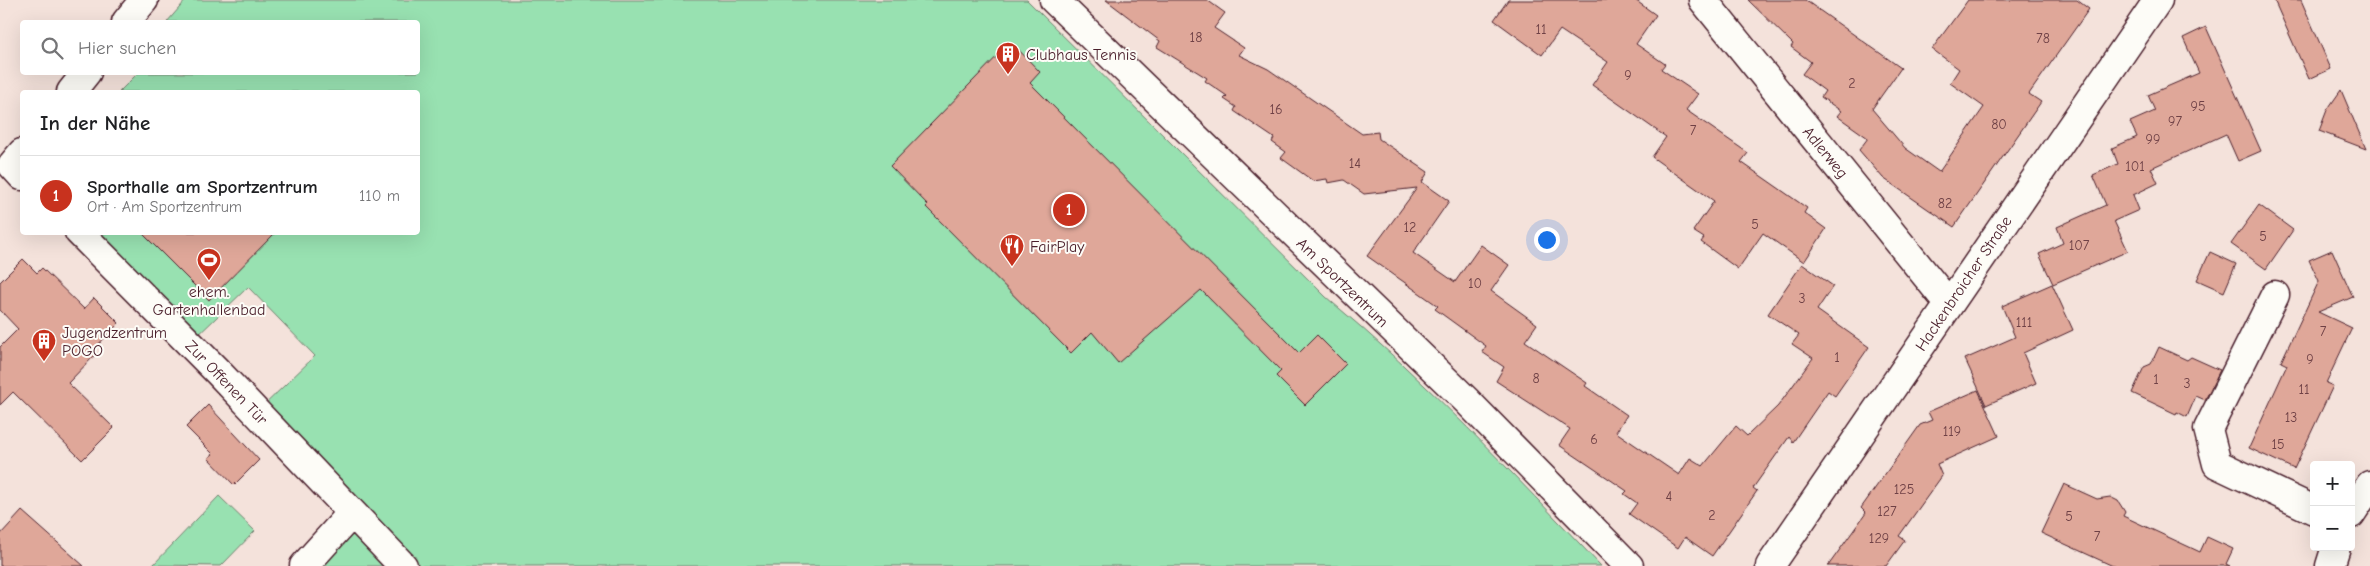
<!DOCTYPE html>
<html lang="de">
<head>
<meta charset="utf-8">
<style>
	body { margin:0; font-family:"Comic Neue",sans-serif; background:#f6f6f6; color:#202124 }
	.controls { position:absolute; right:15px; bottom:15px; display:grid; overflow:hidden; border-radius:5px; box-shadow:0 5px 20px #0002 }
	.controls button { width:45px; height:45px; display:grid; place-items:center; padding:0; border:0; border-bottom:1px solid #e0e0e0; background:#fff; color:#202124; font:25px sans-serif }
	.you { position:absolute; left:1546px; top:239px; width:18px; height:18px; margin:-12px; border:4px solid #fff; border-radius:50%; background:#1a73e8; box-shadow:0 0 0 8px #1a73e833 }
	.badge { display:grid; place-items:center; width:32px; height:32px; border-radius:50%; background:#c8321e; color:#fff; font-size:16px; font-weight:700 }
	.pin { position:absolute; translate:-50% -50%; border:2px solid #fff; box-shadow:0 1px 5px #0006 }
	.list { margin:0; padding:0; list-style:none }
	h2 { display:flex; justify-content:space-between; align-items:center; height:65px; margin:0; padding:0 20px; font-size:21px }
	h2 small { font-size:16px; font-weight:400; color:#757577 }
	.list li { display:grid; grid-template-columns:32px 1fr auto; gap:15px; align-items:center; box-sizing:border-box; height:80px; padding:0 20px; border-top:1px solid #e0e0e0 }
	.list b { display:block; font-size:19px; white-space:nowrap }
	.list p { margin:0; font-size:16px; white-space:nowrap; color:#757577 }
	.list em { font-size:16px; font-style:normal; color:#757577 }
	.icon { flex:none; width:28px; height:28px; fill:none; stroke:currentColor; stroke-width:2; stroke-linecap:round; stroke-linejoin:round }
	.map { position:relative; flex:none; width:2370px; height:566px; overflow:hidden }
	.search { position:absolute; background:#fff; box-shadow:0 5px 20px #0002; left:20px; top:20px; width:400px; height:55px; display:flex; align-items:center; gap:12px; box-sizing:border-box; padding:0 18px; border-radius:5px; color:#757577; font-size:19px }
	.panel { position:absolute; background:#fff; box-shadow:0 5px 20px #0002; left:20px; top:90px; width:400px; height:145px; border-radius:5px }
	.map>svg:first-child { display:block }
</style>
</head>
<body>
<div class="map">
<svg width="2370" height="566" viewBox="0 0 2370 566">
	<rect width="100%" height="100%" fill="#f4e2db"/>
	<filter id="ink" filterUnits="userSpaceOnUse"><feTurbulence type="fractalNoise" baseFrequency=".02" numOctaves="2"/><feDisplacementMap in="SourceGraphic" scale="10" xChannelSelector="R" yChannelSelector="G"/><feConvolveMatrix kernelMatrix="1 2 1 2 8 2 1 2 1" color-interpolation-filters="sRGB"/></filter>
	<g filter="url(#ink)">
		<path fill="#98e1b1" stroke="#71806e" d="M186,0H1027L1326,297C1425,379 1513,474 1601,566H312L355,517L257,412L315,356L248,287L190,343L84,233L418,232V92H119L138,73L418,72V22H167Z
			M219,496L255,531L221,566L153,565Z"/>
		<path fill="#dfa799" stroke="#4a1f2b" d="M1106,0H1207L1225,13L1214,28L1244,48L1239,55L1268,69L1362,134L1378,132L1379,139L1428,172L1422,182L1449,201L1413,253L1455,282L1481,245L1509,265L1491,291L1537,324L1525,341L1587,383L1585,386L1627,415L1616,432L1679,475L1690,458L1703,466L1736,426L1747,436L1778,406L1813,358L1792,344L1799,335L1768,314L1802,264L1833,286L1817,310L1869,347L1835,396L1828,391L1793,442L1789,437L1753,488L1757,491L1712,556L1685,537L1678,548L1629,514L1637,503L1624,494L1627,491L1559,445L1570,429L1496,381L1504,367L1482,352L1486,346L1435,309L1438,306L1367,256L1417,188L1364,194L1344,180L1328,183L1327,179L1313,181L1281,158L1286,152L1272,142L1274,138L1234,111L1236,107L1224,99L1227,96L1205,81L1207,78L1157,47L1160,41Z
			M1508,0H1635L1656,15L1636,44L1665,64L1661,69L1698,94L1686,110L1748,153L1741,162L1807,208L1804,213L1826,229L1804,262L1763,233L1738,269L1701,242L1704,238L1693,231L1714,201L1652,157L1666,137L1592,85L1608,62L1560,30L1542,55L1494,20Z
			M1748,0H1805L1901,68L1872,109L1905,148L1939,172L1984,107L1950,83L1959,69L1932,49L1968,0H2077L2089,9L2029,94L2041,102L1954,227L1883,178L1859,150L1868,138L1837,116L1841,111L1821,97L1825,91L1802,74L1811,62L1791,47L1793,44Z
			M2274,0H2301L2331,69L2309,79Z
			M2206,27L2261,151L2238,161L2226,134L2151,168L2158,183L2133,195L2139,210L2114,221L2128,251L2053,284L2039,254L2063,243L2057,227L2106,205L2093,175L2118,164L2112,148L2137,137L2130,122L2155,111L2148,95L2199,73L2183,38Z
			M1011,42L1040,72L1030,83L1299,353L1317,335L1346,364L1305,405L1276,376L1281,371L1201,290L1118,363L1092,332L1071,353L926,207L928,205L890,166Z
			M2341,90L2366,149L2319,131L2327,110Z
			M2259,205L2293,230L2266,269L2231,244Z
			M141,232H276L209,300Z
			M2332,250L2353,297L2318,312L2352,328L2326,383L2333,386L2294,469L2249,448L2287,365L2281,362L2319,281L2309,260Z
			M2210,252L2236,264L2224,292L2197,280Z
			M23,259L37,273L42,268L84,309L94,298L119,323L93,350L96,354L68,383L114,428L82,460L13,392L0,405V347L18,329L0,310V282Z
			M2052,284L2073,330L2023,353L2036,383L1986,405L1965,359L2015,337L2002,306Z
			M2159,347L2187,360L2191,357L2220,370L2205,400L2196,396L2187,417L2177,412L2176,414L2132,393L2144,367L2151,364Z
			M1978,390L1999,436L1937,464L1942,476L1899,536L1905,540L1886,566H1828L1866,513L1861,508L1920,425L1932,420L1928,412Z
			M208,405L259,460L234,485L208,458L213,454L186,427Z
			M2064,484L2097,499L2110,497L2118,501L2125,512L2123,516L2200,552L2207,537L2233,549L2226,564L2230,566H2113L2041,533Z
			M22,511L84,566H0V535Z"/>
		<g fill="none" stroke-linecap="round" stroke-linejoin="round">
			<defs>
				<path id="street" d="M1054,0L1466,400L1629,566
					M1703,0L1949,304
					M126,22L144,0
					M71,92L87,72
					M22,153L12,165L22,176
					M79,232L218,372L403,566
					M2275,295L2208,429L2217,464L2314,510
					M2351,514L2370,485
					M304,566L352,513
					M1770,566L2158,0
					M2330,566L2336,547"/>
			</defs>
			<use href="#street" stroke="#4a1f2b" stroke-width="31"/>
			<use href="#street" stroke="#fdfcf7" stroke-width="28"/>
		</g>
	</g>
	<defs>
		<symbol id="building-pin" viewBox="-11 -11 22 30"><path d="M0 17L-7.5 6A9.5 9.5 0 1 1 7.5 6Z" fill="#c8321e" stroke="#fdfcf7"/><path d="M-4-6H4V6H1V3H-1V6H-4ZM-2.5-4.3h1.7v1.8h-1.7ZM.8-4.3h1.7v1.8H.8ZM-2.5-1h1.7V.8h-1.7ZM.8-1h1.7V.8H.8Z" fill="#fff"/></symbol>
		<symbol id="restaurant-pin" viewBox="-11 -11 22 30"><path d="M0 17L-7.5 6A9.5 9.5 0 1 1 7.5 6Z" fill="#c8321e" stroke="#fdfcf7"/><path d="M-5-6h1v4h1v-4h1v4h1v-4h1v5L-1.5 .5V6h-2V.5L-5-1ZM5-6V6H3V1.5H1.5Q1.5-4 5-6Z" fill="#fff"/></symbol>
		<symbol id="stadium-pin" viewBox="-11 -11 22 30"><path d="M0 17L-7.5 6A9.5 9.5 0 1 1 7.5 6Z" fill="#c8321e" stroke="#fdfcf7"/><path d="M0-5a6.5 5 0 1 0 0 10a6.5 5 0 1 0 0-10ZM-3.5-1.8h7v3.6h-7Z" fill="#fff"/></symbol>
	</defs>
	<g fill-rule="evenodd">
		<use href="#building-pin" x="994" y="40" width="28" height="38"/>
		<use href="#restaurant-pin" x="998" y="232" width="28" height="38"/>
		<use href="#stadium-pin" x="195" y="246" width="28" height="38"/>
		<use href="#building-pin" x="30" y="327" width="28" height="38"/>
	</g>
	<g text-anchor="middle" stroke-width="4" stroke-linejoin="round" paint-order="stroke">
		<g font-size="14" fill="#6f4146">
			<text x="1541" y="34">11</text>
			<text x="1196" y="42">18</text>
			<text x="2043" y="43">78</text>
			<text x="1628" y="80">9</text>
			<text x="1852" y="88">2</text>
			<text x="2198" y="111">95</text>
			<text x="1276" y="114">16</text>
			<text x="2175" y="126">97</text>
			<text x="1999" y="129">80</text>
			<text x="1693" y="135">7</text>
			<text x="2153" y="144">99</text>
			<text x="1355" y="168">14</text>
			<text x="2135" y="171">101</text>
			<text x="1945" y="208">82</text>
			<text x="1755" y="229">5</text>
			<text x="1410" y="232">12</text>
			<text x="2263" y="241">5</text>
			<text x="2079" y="250">107</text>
			<text x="1475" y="288">10</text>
			<text x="1802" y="303">3</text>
			<text x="2024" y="327">111</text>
			<text x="2323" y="336">7</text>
			<text x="1837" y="362">1</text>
			<text x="2310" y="364">9</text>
			<text x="1536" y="383">8</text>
			<text x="2156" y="384">1</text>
			<text x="2187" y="388">3</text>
			<text x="2304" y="394">11</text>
			<text x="2291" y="422">13</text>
			<text x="1952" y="436">119</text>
			<text x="1594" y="444">6</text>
			<text x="2278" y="449">15</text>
			<text x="1904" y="494">125</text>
			<text x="1669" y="501">4</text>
			<text x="1887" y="516">127</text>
			<text x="1712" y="520">2</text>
			<text x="2069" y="521">5</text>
			<text x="2097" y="541">7</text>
			<text x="1879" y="543">129</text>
		</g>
		<g font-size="16" fill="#4a1f2b" stroke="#fdfcf7" text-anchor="start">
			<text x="1026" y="60">Clubhaus Tennis</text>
			<text x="1030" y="252">FairPlay</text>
			<text x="209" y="297" text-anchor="middle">ehem.<tspan x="209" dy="18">Gartenhallenbad</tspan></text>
			<text x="62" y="338">Jugendzentrum<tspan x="62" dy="18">POGO</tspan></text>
		</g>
		<g font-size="16" fill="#4a1f2b" stroke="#fdfcf7">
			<text transform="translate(1826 152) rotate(51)" y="6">Adlerweg</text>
			<text transform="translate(1343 282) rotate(44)" y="6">Am Sportzentrum</text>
			<text transform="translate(1963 283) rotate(-56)" y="6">Hackenbroicher Straße</text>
			<text transform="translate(227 382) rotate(46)" y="6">Zur Offenen Tür</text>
		</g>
	</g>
</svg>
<div class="controls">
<button>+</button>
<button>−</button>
</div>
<div class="you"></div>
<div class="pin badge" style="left:1069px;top:210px">1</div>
<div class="search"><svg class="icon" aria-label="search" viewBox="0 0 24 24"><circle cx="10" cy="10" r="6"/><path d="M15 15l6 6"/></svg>Hier suchen</div>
<section class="panel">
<h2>In der Nähe<small></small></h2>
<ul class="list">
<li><span class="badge">1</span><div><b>Sporthalle am Sportzentrum</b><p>Ort · Am Sportzentrum</p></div><em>110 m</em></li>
</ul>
</section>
</div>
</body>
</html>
